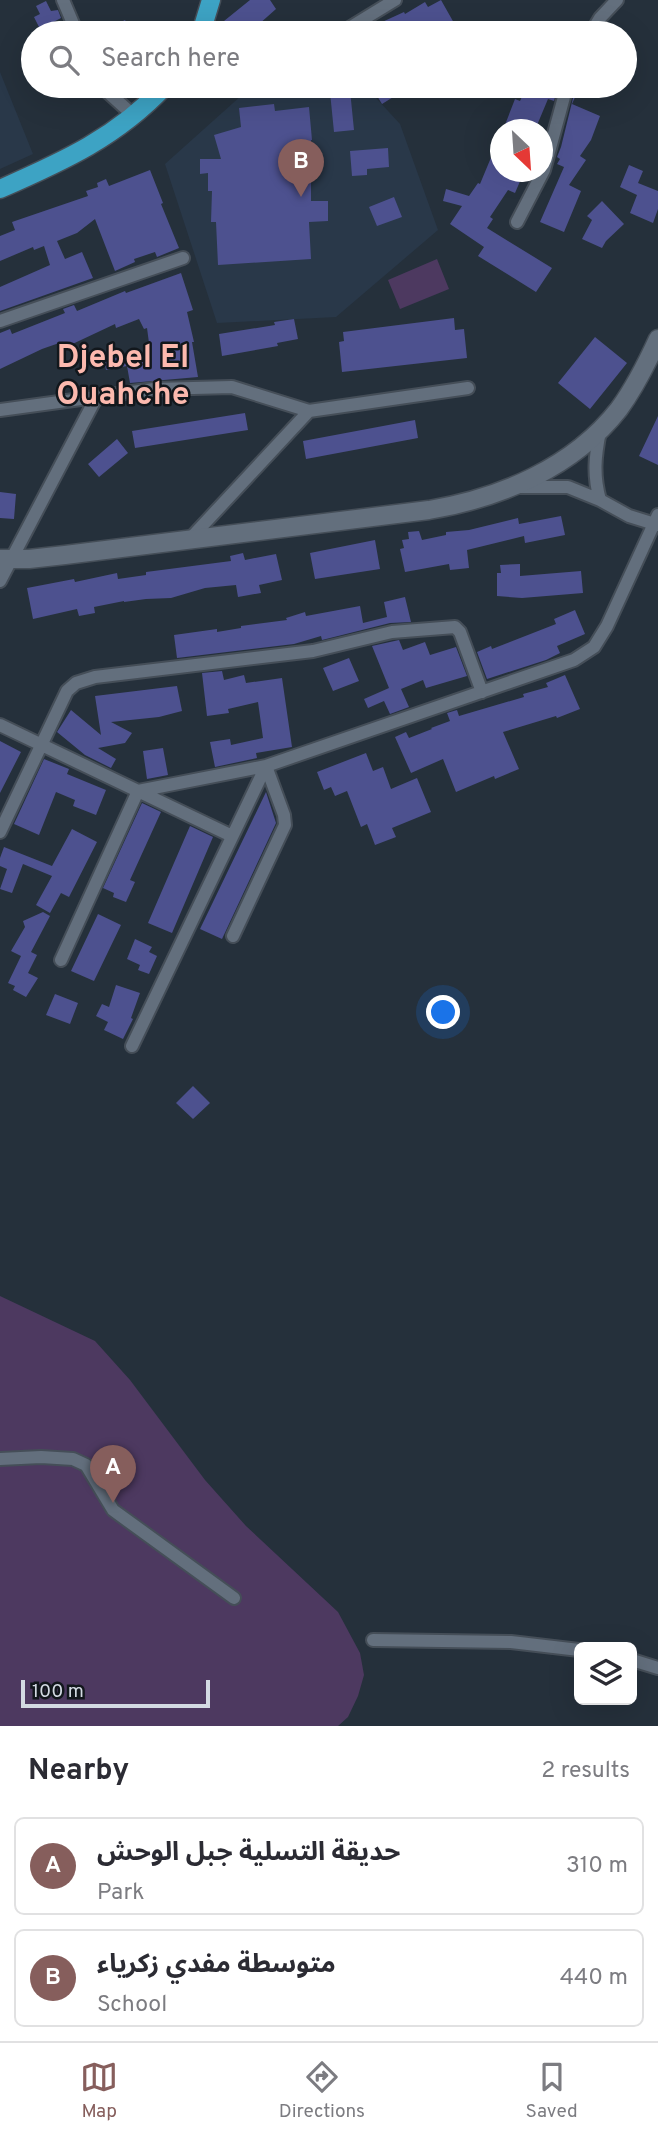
<!DOCTYPE html>
<html lang="en">
<head>
<meta charset="utf-8">
<style>
	body { margin:0; font-family:Overpass,"Noto Sans Arabic",sans-serif; background:#f7f7f7; color:#2b2b33 }
	.controls { position:absolute; right:21px; bottom:21px; display:grid; overflow:hidden; border-radius:10px; box-shadow:0 7px 28px #0002 }
	.controls button { width:63px; height:63px; display:grid; place-items:center; padding:0; border:0; border-bottom:2px solid #e1e1e2; background:#fff; color:#2b2b33; font:35px sans-serif }
	.compass { position:absolute; left:490px; top:119px; width:63px; height:63px; border-radius:50%; background:#fff; box-shadow:0 7px 28px #0002; rotate:155deg }
	.scale { position:absolute; left:21px; bottom:18px; width:189px; box-sizing:border-box; padding-left:7px; border:4px solid #d3dae2; border-top:0; font-size:19px; line-height:24px; white-space:nowrap; color:#d3dae2; -webkit-text-stroke:5px #12171c; paint-order:stroke }
	.you { position:absolute; left:444px; top:1013px; width:24px; height:24px; margin:-18px; border:5px solid #fff; border-radius:50%; background:#1a73e8; box-shadow:0 0 0 10px #1a73e833 }
	.badge { display:grid; place-items:center; width:46px; height:46px; border-radius:50%; background:#865e5c; color:#fff; font-size:23px; font-weight:700 }
	.pin { position:absolute; translate:-50% -58px; filter:drop-shadow(0 2px 4px #0008) }
	.pin::after { content:''; position:absolute; top:37px; width:24px; height:21px; background:inherit; clip-path:polygon(0 0,100% 0,50% 100%) }
	.list { margin:0; padding:0; list-style:none }
	h2 { display:flex; justify-content:space-between; align-items:center; height:91px; margin:0; padding:0 28px; font-size:30px }
	h2 small { font-size:23px; font-weight:400; color:#7c7c81 }
	.list li { display:grid; grid-template-columns:46px 1fr auto; gap:21px; align-items:center; box-sizing:border-box; height:98px; margin:0 14px 14px; padding:0 14px; border:2px solid #e1e1e2; border-radius:10px }
	.list b { display:block; font-size:26px; white-space:nowrap }
	.list p { margin:0; font-size:23px; white-space:nowrap; color:#7c7c81 }
	.list em { font-size:23px; font-style:normal; color:#7c7c81 }
	.icon { flex:none; width:38px; height:38px; fill:none; stroke:currentColor; stroke-width:2; stroke-linecap:round; stroke-linejoin:round }
	.map { position:relative; flex:none; width:658px; height:1726px; overflow:hidden }
	.search { position:absolute; background:#fff; box-shadow:0 7px 28px #0002; left:21px; right:21px; top:21px; height:77px; display:flex; align-items:center; gap:18px; box-sizing:border-box; padding:0 24px; border-radius:38px; color:#7c7c81; font-size:26px }
	.sheet { height:315px; background:#fff }
	nav { display:flex; justify-content:space-around; align-items:center; box-sizing:border-box; height:98px; border-top:2px solid #e1e1e2; background:#fff; font-size:19px; color:#7c7c81 }
	nav a { display:grid; justify-items:center; gap:4px }
	nav .on { color:#865e5c }
	.map>svg:first-child { display:block }
</style>
</head>
<body>
<div class="map">
<svg width="658" height="1726" viewBox="0 0 658 1726">
	<rect width="100%" height="100%" fill="#25303b"/>
	<path fill="#293849" d="M0,72L33,154L0,169Z
		M288,86H365L400,124L438,230L336,317L217,323L165,164L242,95Z"/>
	<path fill="#4d3960" d="M437,259L449,289L400,309L388,280Z
		M0,1296L95,1341L130,1380L205,1480L246,1526L338,1612L360,1653L364,1675L358,1696L348,1717L338,1726H0Z"/>
	<path fill="#4d518f" d="M250,0H270L276,9L249,33H240L224,21Z
		M441,0L454,23L437,33H384L380,23L404,12L405,14L425,2L428,7Z
		M46,1L51,11L58,10L61,18L40,29L34,17L40,14L36,6Z
		M125,20L132,33H99Z
		M371,86H411L382,104Z
		M527,86H558L554,101L548,99L535,130H503L515,99L520,101Z
		M576,86H580L572,104L600,116L591,140L580,156L586,160L569,185L581,191L564,232L540,222L564,167L557,164L560,159L557,157L561,147Z
		M350,90L354,130L334,132L330,92Z
		M274,104L275,111L309,107L312,140H311V201H328V221L309,222L311,259L218,265L216,222H211L212,191H208V173L200,174V159H221L214,135L241,127L239,108Z
		M500,136V172H524L515,193L508,190L490,217L493,219L487,228L552,268L536,292L478,256L484,247L450,224L462,206L443,201L446,189L469,196L478,183L480,184Z
		M388,148L389,167L367,169V175L352,176L350,151Z
		M629,165L643,171L638,183L658,191V209L653,223L630,213L637,195L620,187Z
		M150,170L163,203L161,204L179,248L157,257L155,252L134,259L135,262L115,271L95,219L77,233L57,241L65,259L82,252L93,278L0,311V287L50,265L44,246L34,250L33,247L0,261V236L15,230L12,222L88,196L86,191L98,187L97,183L106,179L109,186Z
		M394,197L402,217L377,226L369,207Z
		M602,201L624,224L606,241L602,248L582,239L592,220L587,216Z
		M181,273L193,310L187,312L194,342H192L198,377L130,383L127,366L106,370L104,360L127,356L128,362L151,358L147,328L144,329L139,319L116,328L115,324L64,348L62,342L42,349L0,369V333L10,329L12,334L65,313L63,309L74,305L77,311L125,291L126,293Z
		M454,318L455,330L464,329L467,358L342,372L339,342L344,341L343,332Z
		M294,319L298,339L277,343L278,346L222,356L219,334L275,325L274,322Z
		M595,337L627,363L590,409L558,383Z
		M245,413L248,430L135,448L132,431Z
		M658,416V465L639,456Z
		M415,420L418,438L306,459L303,441Z
		M117,439L128,453L99,477L88,464Z
		M0,492L16,494L14,519L0,518Z
		M561,516L565,535L525,543L524,536L467,550L469,568L450,570L449,564L405,572L400,549L404,548L402,540L409,539L408,532L419,531L422,540L446,535V532L469,530L518,518L519,524Z
		M375,540L380,569L315,579L310,553Z
		M243,553L245,560L276,554L282,580L259,585L261,593L238,597L236,585L205,588L171,598L146,599L124,602V601L94,607L95,613L79,616L77,609L33,619L27,588L74,579L75,582L117,573L118,579L146,575V572L231,561L230,556Z
		M520,564V576L581,571L583,593L522,598L497,596V573H501L500,565Z
		M405,597L411,622L390,623L322,640L321,636L294,644L177,658L174,635L217,629V632L241,628V626L287,620L286,618L305,612L306,616L360,606L363,623L387,617L384,602Z
		M575,610L585,634L557,646L560,653L546,660L487,679L477,652L491,646L492,649L556,624L554,619Z
		M399,640L403,650L425,642L430,655L456,647L467,676L426,688L423,680L401,689L409,707L390,714L384,701L368,708L364,699L389,688L372,646Z
		M349,658L359,681L333,691L323,668Z
		M222,671L224,680L244,675L246,683L282,678L292,747L256,753L257,758L215,767L210,742L230,739L231,745L263,738L258,702L228,709L229,713L207,716L202,673Z
		M565,675L580,709L557,718L556,716L503,732L519,769L495,779L494,776L456,792L443,759L411,773L395,737L406,732L409,738L432,729L431,728L450,721L447,713L457,710L459,716L524,697L523,694L548,687L546,683Z
		M177,686L182,711L159,717L111,722L132,733L125,743L98,748L116,759L111,768L85,755L57,732L71,710L101,735L95,696Z
		M0,741L21,752L0,793Z
		M163,748L168,775L147,779L143,751Z
		M366,753L373,771L383,767L391,789L417,778L431,812L392,828L396,837L375,845L367,824L361,827L347,791L335,796L331,787L324,790L317,772Z
		M44,759L69,769L67,774L106,790L96,815L73,806L75,800L56,792L39,835L14,824Z
		M266,792L276,823L222,939L200,929Z
		M142,803L161,812L130,880L135,882L126,902L113,897L114,893L103,888Z
		M190,826L213,837L172,933L148,923Z
		M72,829L97,842L69,897L61,893L50,913L36,905L52,876L23,864L12,893L0,889L7,869L0,866V858L4,847L52,866Z
		M43,912L50,916L31,952L37,955L28,973L38,978L26,997L13,990L15,986L8,983L21,956L11,951L25,927L23,921Z
		M98,914L121,925L94,981L71,971Z
		M135,939L152,947L149,952L157,956L149,974L138,970L140,965L127,959Z
		M116,985L140,993L131,1018L133,1019L123,1039L104,1030L108,1022L96,1016L102,1004L109,1007Z
		M55,994L78,1003L70,1024L46,1015Z
		M193,1086L210,1103L193,1119L176,1103Z"/>
	<g fill="none" stroke-linecap="round" stroke-linejoin="round">
		<defs>
			<path id="street" d="M63,0L77,33
				M341,33L395,0
				M591,33L600,18L617,0
				M101,86L133,115
				M517,222L544,170L567,86
				M0,321L183,258
				M0,410L154,389L232,387L309,411L468,388
				M520,487H568L600,500C593,475 595,456 600,431
				M600,500L629,516L658,525
				M189,540L309,411
				M0,581L97,396
				M0,725L232,836
				M0,832L67,691L76,683L95,677L313,651L392,632L455,627L460,632L482,692
				M233,936L285,825L284,815L266,766
				M61,960L138,791L266,766L574,660L594,647L607,626L658,515
				M132,1046L266,766
				M0,1459L41,1457L73,1459L86,1465L113,1510L234,1598
				M373,1640L511,1642L579,1650
				M632,1660L658,1668"/>
			<path id="secondary" d="M0,559H29L65,555L429,510C500,498 573,468 619,409C635,387 647,363 658,339"/>
			<path id="primary" d="M201,33L211,0
				M0,189C64,161 117,137 165,86"/>
		</defs>
		<use href="#street" stroke="#454e58" stroke-width="16"/>
		<use href="#secondary" stroke="#454e58" stroke-width="21"/>
		<use href="#primary" stroke="#454e58" stroke-width="21"/>
		<use href="#street" stroke="#636f7d" stroke-width="12"/>
		<use href="#secondary" stroke="#636f7d" stroke-width="18"/>
		<use href="#primary" stroke="#3da3c4" stroke-width="18"/>
	</g>
	<g text-anchor="middle" stroke-width="5" stroke-linejoin="round" paint-order="stroke">
		<g font-size="32" font-weight="bold" fill="#fcb9ae" stroke="#12171c">
			<text x="123" y="367">Djebel El<tspan x="123" dy="37">Ouahche</tspan></text>
		</g>
	</g>
</svg>
<div class="controls">
<button><svg class="icon" aria-label="layers" viewBox="0 0 24 24"><path d="M12 4l9 5-9 5-9-5zM3 14l9 5 9-5"/></svg></button>
</div>
<svg class="compass" viewBox="-18 -18 36 36"><path d="M0-13l5 13h-10z" fill="#e53935"/><path d="M0 13l5-13h-10z" fill="#7c7c81"/></svg>
<div class="scale">100 m</div>
<div class="you"></div>
<div class="pin badge" style="left:113px;top:1503px">A</div>
<div class="pin badge" style="left:301px;top:197px">B</div>
<div class="search"><svg class="icon" aria-label="search" viewBox="0 0 24 24"><circle cx="10" cy="10" r="6"/><path d="M15 15l6 6"/></svg>Search here</div>
</div>
<section class="sheet">
<h2>Nearby<small>2 results</small></h2>
<ul class="list">
<li><span class="badge">A</span><div><b>حديقة التسلية جبل الوحش</b><p>Park</p></div><em>310 m</em></li>
<li><span class="badge">B</span><div><b>متوسطة مفدي زكرياء</b><p>School</p></div><em>440 m</em></li>
</ul>
</section>
<nav>
<a class="on"><svg class="icon" aria-label="map" viewBox="0 0 24 24"><path d="M3 6l6-2 6 2 6-2v14l-6 2-6-2-6 2zM9 4v14M15 6v14"/></svg>Map</a>
<a><svg class="icon" aria-label="directions" viewBox="0 0 24 24"><path d="M12 3l9 9-9 9-9-9zM9 14v-3h6M13 9l2 2-2 2"/></svg>Directions</a>
<a><svg class="icon" aria-label="saved" viewBox="0 0 24 24"><path d="M7 4h10v16l-5-4-5 4z"/></svg>Saved</a>
</nav>
</body>
</html>
